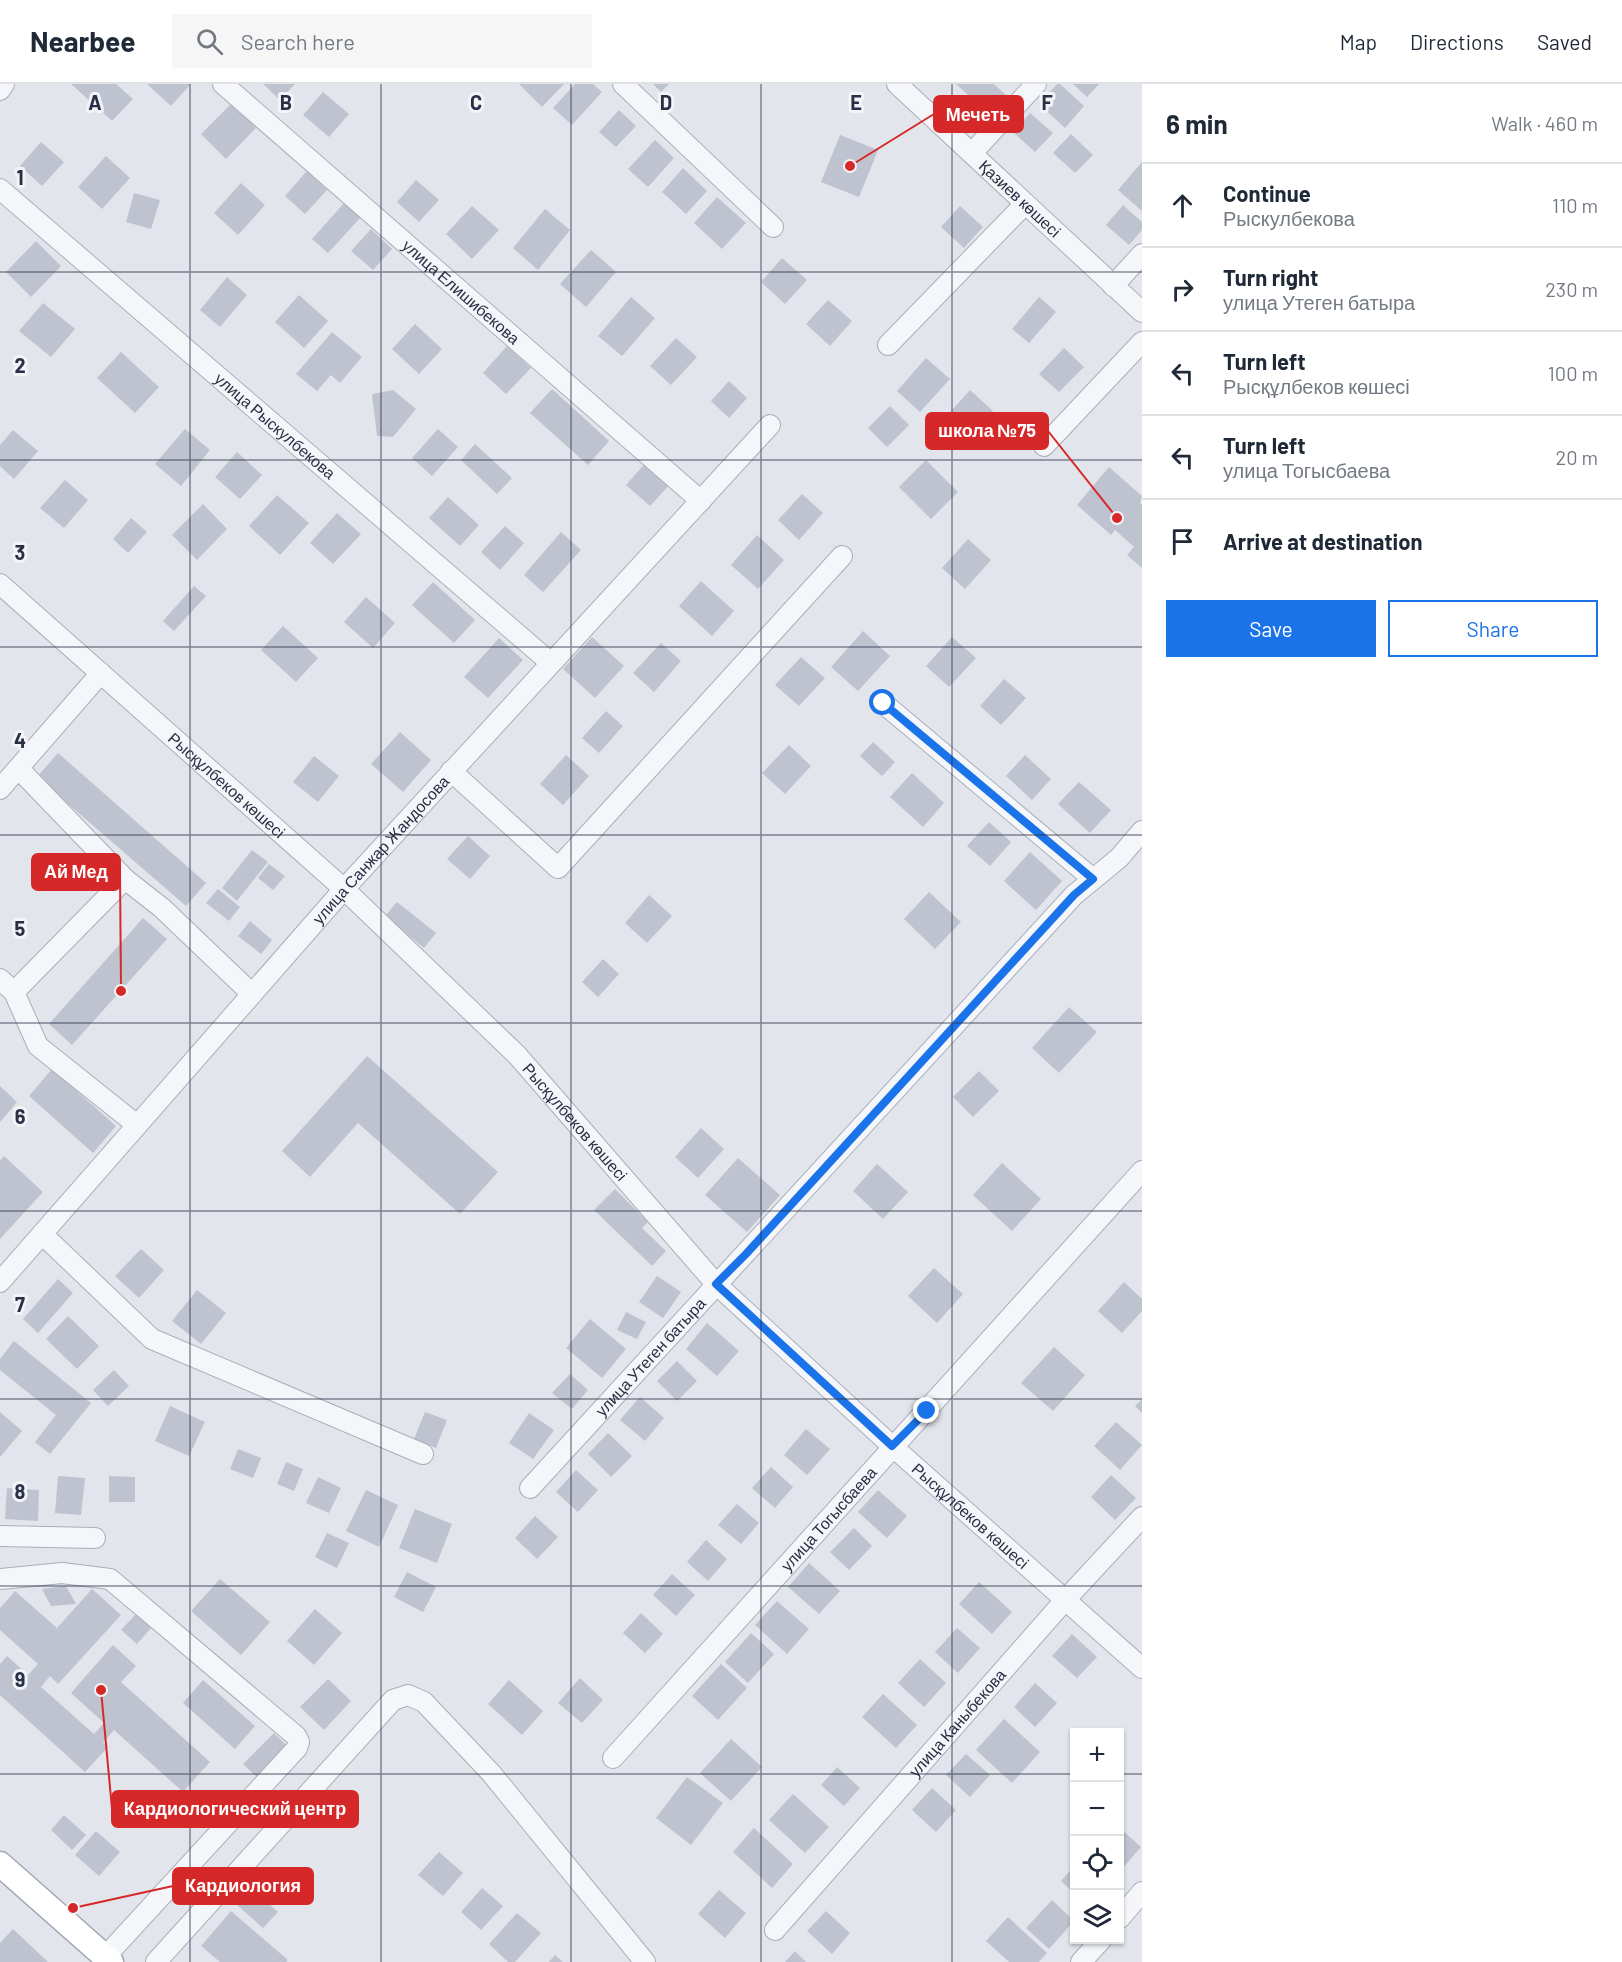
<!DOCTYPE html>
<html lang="en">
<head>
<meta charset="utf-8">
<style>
	body { margin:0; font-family:Barlow,sans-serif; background:#f6f6f7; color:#1f2937 }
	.controls { position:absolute; right:18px; bottom:18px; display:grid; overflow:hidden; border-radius:0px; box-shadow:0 2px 4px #0004 }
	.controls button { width:54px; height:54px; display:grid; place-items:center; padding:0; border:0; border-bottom:2px solid #e0e1e3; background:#fff; color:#1f2937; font:30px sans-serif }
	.stop { position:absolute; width:18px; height:18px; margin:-14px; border:4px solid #1a73e8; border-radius:50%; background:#fff }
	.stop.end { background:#1a73e8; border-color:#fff; box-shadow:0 2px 6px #0008 }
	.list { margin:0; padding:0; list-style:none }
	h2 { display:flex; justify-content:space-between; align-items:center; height:78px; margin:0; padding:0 24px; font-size:26px }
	h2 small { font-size:20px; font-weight:400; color:#747a83 }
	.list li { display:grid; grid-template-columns:39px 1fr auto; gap:18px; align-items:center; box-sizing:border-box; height:84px; padding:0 24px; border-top:2px solid #e0e1e3 }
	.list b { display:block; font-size:22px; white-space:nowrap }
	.list p { margin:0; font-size:20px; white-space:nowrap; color:#747a83 }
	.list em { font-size:20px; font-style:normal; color:#747a83 }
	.actions { display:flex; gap:12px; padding:18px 24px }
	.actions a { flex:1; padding:14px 0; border:2px solid #1a73e8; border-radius:0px; text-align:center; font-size:21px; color:#1a73e8 }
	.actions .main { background:#1a73e8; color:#fff }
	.icon { flex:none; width:33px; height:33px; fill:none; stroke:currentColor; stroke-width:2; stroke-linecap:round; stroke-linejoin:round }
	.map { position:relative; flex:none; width:1142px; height:1878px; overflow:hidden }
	header { display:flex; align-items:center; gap:36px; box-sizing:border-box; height:84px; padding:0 30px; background:#fff; border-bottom:2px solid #e0e1e3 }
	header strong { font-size:28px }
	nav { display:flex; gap:33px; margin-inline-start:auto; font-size:21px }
	.search { width:420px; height:54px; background:#f6f6f7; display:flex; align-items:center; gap:15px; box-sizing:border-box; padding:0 21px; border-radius:0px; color:#747a83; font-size:22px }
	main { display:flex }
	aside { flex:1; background:#fff }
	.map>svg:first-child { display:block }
</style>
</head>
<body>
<header>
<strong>Nearbee</strong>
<div class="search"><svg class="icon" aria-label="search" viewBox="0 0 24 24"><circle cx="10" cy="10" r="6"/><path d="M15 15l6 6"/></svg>Search here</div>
<nav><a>Map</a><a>Directions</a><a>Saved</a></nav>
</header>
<main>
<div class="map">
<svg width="1142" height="1878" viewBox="0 0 1142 1878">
	<rect width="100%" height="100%" fill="#e2e5eb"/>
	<path fill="#bfc3cf" d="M71,0H116L133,15L112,37Z
		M147,0H191L171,22Z
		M263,0H295L280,16Z
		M519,0H564L542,23Z
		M575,0H593L602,8L572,41L553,24Z
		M653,0H669L661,8Z
		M956,0H994L1009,14L992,33Z
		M1057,0H1060L1084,22L1065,44L1039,20Z
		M1073,0H1099L1087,13Z
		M323,8L349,30L329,53L303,31Z
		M232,19L256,44L226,75L201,50Z
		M619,26L636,42L616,63L599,48Z
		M1030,29L1053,49L1035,68L1013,48Z
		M1071,50L1093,71L1075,89L1053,69Z
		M840,51L878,66L859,113L821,98Z
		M655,56L674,74L648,103L628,85Z
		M41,58L64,78L42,102L20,82Z
		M106,72L130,94L102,125L78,103Z
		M1142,78V127L1118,106Z
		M683,84L707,107L686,130L662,108Z
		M307,87L327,106L305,130L285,112Z
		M416,96L439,116L419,138L397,118Z
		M241,99L265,121L238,151L214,129Z
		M134,109L160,116L151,145L126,138Z
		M717,113L746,139L722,165L694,139Z
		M345,118L361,133L328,169L312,155Z
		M1123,121L1142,138V146L1129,161L1106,141Z
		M472,122L499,146L472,175L446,150Z
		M960,122L983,143L964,164L941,143Z
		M545,125L570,146L538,186L513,164Z
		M371,145L392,165L373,186L351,167Z
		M36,157L61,182L31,213L6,188Z
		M591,166L616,188L586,223L560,200Z
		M782,174L807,196L785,220L761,198Z
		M227,193L247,211L220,243L200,226Z
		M299,211L328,237L304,264L275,238Z
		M631,213L655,234L622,272L598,252Z
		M1039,213L1056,228L1029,259L1012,245Z
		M828,216L852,237L830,262L806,240Z
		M43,219L75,245L51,273L19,247Z
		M415,240L442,265L419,290L392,265Z
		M332,248L362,273L340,299L331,291L317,307L296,290Z
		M676,254L697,273L671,301L650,282Z
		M507,262L531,284L506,310L483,289Z
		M1064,264L1084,283L1059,308L1039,290Z
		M121,268L159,303L135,329L97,294Z
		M926,274L950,295L920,328L897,307Z
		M729,297L747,314L729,334L711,317Z
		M552,305L609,357L588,381L530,329Z
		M393,306L416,325L393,353L377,352L372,310Z
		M970,306L993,327L967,356L944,335Z
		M890,322L909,341L887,363L868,344Z
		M185,345L210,366L181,402L155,380Z
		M438,345L458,363L432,392L412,374Z
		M13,346L38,367L14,395L0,382V361Z
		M475,360L512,394L497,410L461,376Z
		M237,368L262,391L240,415L215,393Z
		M648,376L672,398L650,422L626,401Z
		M926,376L958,408L931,435L899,403Z
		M1109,383L1142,412L1140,419L1142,421V484L1127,471L1134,463L1115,446L1111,451L1077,421Z
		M65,396L88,416L64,444L40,424Z
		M802,410L823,429L799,456L778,436Z
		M277,411L309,439L280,471L249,442Z
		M448,413L479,441L460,462L429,434Z
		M203,420L227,445L197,476L172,451Z
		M337,429L361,450L333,480L310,459Z
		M131,434L147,448L128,469L113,455Z
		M505,442L524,459L500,486L481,468Z
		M561,448L581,466L543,508L524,491Z
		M757,451L784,476L758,505L731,481Z
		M968,455L991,476L965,505L942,484Z
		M701,497L734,527L712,552L679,522Z
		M433,498L475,536L454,559L412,521Z
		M194,502L206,512L174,547L163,537Z
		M366,513L395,539L373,564L344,538Z
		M283,542L318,574L296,598L261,566Z
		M863,547L890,572L858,607L831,583Z
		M592,553L624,582L595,614L563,585Z
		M952,553L976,574L949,603L926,582Z
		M499,554L523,576L488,614L464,593Z
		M661,559L681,577L654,608L633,589Z
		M801,573L825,594L799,622L775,601Z
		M1004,595L1026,614L1001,641L980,622Z
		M606,627L623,642L599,669L582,654Z
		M400,648L431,676L403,708L371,680Z
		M873,658L895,678L882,692L860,672Z
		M789,661L811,682L785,710L762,689Z
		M58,669L206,799L186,822L37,693Z
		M566,671L589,692L563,721L540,700Z
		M1025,671L1051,695L1032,716L1006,692Z
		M314,672L339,692L318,718L293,698Z
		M912,689L944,719L923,743L890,713Z
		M1079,698L1111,726L1090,749L1058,720Z
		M989,738L1011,758L990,782L967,762Z
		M468,752L490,772L470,795L447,775Z
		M252,766L268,778L237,817L222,804Z
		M1030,768L1062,797L1036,826L1004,797Z
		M269,780L285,792L273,806L258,794Z
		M218,805L240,823L229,837L206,819Z
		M929,808L961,838L935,865L904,835Z
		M649,811L672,832L647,859L625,839Z
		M397,818L436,849L424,864L385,832Z
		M143,834L167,855L72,961L49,940Z
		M250,837L272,856L261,870L238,852Z
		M603,875L619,890L598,913L582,898Z
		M1069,923L1097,948L1059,989L1032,964Z
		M367,972L498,1088L460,1130L358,1039L310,1093L282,1067Z
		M52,985L116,1042L93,1069L29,1012Z
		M979,987L999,1007L973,1033L953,1013Z
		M0,1002L17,1018L0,1038Z
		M701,1044L724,1065L698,1094L675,1073Z
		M4,1072L43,1108L0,1155V1077Z
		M738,1074L780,1111L747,1148L705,1111Z
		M1002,1079L1041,1115L1012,1147L973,1111Z
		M877,1080L908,1108L883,1135L853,1107Z
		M615,1105L648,1138L642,1144L666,1167L652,1182L594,1126Z
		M141,1165L164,1186L139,1214L115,1192Z
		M934,1184L963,1210L937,1239L908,1212Z
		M657,1192L681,1208L663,1234L639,1218Z
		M58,1195L73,1209L38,1249L23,1235Z
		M1124,1198L1142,1215V1227L1122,1249L1098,1227Z
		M197,1206L226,1229L201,1260L172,1237Z
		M626,1228L646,1238L637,1255L617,1246Z
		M68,1232L99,1262L77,1285L46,1255Z
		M590,1235L626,1265L602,1294L566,1264Z
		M707,1239L739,1267L717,1292L686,1265Z
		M14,1257L91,1319L50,1370L35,1358L56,1331L0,1286V1275Z
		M1054,1263L1085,1291L1053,1327L1021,1299Z
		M677,1277L697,1297L677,1317L657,1297Z
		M114,1286L129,1302L108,1322L93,1306Z
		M570,1290L588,1306L572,1325L552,1309Z
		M640,1313L664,1334L645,1357L620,1336Z
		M1142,1315V1329L1135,1322Z
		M170,1322L205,1338L189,1372L155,1357Z
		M0,1328L22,1347L0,1373Z
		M425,1328L447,1336L436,1364L414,1355Z
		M529,1329L554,1346L533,1375L509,1359Z
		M1116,1338L1142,1361L1120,1386L1094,1362Z
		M806,1345L830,1365L807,1391L784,1371Z
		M608,1349L632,1372L611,1393L588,1370Z
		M238,1365L261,1374L253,1394L230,1385Z
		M286,1378L303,1385L294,1407L277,1400Z
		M771,1383L793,1403L775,1424L752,1404Z
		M576,1386L598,1406L578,1428L556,1408Z
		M1111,1391L1136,1414L1115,1436L1091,1413Z
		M58,1392L85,1394L81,1431L55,1429Z
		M109,1392L135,1393V1418H109Z
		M318,1393L341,1404L329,1429L306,1419Z
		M7,1404L39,1406L38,1437L5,1435Z
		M366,1406L398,1421L379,1463L346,1447Z
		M878,1406L907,1432L887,1454L858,1428Z
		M737,1420L759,1439L741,1460L718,1441Z
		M415,1425L452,1440L437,1479L399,1464Z
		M535,1432L558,1453L537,1475L515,1454Z
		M854,1444L872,1462L849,1486L830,1468Z
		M327,1449L349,1459L337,1484L315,1473Z
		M706,1456L727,1475L708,1497L687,1478Z
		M809,1479L840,1507L819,1530L788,1503Z
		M407,1488L436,1503L423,1528L394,1513Z
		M672,1490L695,1511L676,1532L653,1511Z
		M220,1495L270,1538L241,1571L191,1527Z
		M979,1498L1012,1528L992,1550L959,1520Z
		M66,1502L76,1520L51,1522L42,1505Z
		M92,1505L121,1531L58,1600L50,1592L41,1603L94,1650L104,1639L71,1609L113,1561L136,1582L121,1598L210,1678L183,1708L114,1646L103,1659L108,1663L85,1688L0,1611V1580L7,1572L28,1591L38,1580L0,1546V1524L15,1507L57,1544Z
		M777,1517L809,1545L787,1570L755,1541Z
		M315,1525L342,1549L314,1581L287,1557Z
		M137,1529L152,1543L137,1560L121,1546Z
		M641,1529L663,1550L645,1569L623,1549Z
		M957,1544L980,1564L958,1589L935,1568Z
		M751,1549L774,1570L748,1599L725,1578Z
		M1072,1550L1097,1573L1077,1594L1052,1572Z
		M920,1575L946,1599L924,1623L898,1599Z
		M721,1580L747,1604L718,1636L692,1612Z
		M580,1594L603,1616L582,1639L558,1619Z
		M328,1595L351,1617L324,1646L300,1623Z
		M203,1596L255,1642L235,1665L183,1619Z
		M509,1596L543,1627L522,1651L488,1620Z
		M1035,1599L1057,1619L1035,1643L1014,1623Z
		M883,1610L917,1641L896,1664L862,1633Z
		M1004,1635L1040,1668L1012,1699L976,1666Z
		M274,1649L289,1664L259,1695L243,1680Z
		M731,1655L762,1683L731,1717L700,1689Z
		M966,1670L990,1691L970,1713L946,1691Z
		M837,1683L860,1704L844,1722L821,1701Z
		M687,1693L723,1719L691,1761L656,1734Z
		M932,1704L956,1726L936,1748L912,1726Z
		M793,1710L829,1743L805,1769L769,1736Z
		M64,1731L86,1751L72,1766L51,1746Z
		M754,1744L793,1780L772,1804L733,1768Z
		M1120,1744L1141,1763L1122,1785L1120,1783Z
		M96,1747L120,1768L99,1792L75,1771Z
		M439,1768L463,1789L443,1812L418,1791Z
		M1074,1782V1809L1061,1797Z
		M252,1788L267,1802L259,1811L278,1828L263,1844L236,1820L248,1806L242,1800Z
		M482,1804L503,1822L481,1846L461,1828Z
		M719,1806L746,1829L725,1854L698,1830Z
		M1052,1816L1074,1837L1049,1865L1026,1844Z
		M231,1827L288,1876L286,1878H220L201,1862Z
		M826,1827L850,1849L832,1870L807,1847Z
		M517,1829L541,1849L515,1878H508L489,1860Z
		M1008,1833L1047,1869L1039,1878H1009L986,1857Z
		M13,1845L48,1878H0V1859Z
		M795,1867L806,1878H785Z
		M555,1871L563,1878H549Z"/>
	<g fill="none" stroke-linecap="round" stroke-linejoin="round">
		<defs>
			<g id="minor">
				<path id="s1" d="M223,0L701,417"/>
				<path d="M623,0L773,143"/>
				<path id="s2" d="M897,0L1142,228"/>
				<path d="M0,6L4,0"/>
				<path d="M972,69L1036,0"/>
				<path id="s3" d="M0,105L551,579"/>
				<path d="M1113,202L1142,170"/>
				<path d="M888,261L1025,120"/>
				<path d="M1044,362L1142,258"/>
				<path id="s4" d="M0,500L344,805L517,971L716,1200L892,1362L1142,1584"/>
				<path d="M883,619L1093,795"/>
				<path d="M19,685L125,795L162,824L252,910"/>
				<path d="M451,687L558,784L842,472"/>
				<path d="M0,705L101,589"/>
				<path d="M0,895L14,908L38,962L137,1041"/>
				<path d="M14,908L125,795"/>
				<path d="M42,1150L152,1255L423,1370"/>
				<path id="s5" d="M0,1198L344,805L770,341"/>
				<path id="s6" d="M530,1404L1074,811L1119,774L1142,747"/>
				<path d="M0,1452L95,1454"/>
				<path d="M0,1495L62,1489L110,1495L296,1652L299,1658L297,1664L105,1873"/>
				<path id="s7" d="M613,1674L1142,1087"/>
				<path d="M1120,1834L1142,1808"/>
				<path id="s8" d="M775,1846L1066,1515L1142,1433"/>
				<path d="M156,1878L393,1616L408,1611L424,1618L491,1689L645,1878"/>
				<path d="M1081,1878L1101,1856"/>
			</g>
			<path id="major" d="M0,1780L111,1878"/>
		</defs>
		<use href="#minor" stroke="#aaaeb9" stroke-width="22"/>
		<use href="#major" stroke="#a1a7b8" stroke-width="27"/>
		<use href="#minor" stroke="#f5f6f9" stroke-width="20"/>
		<use href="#major" stroke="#fff" stroke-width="24"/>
	</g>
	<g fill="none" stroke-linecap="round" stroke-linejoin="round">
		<path stroke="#1a73e8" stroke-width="8" d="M883,619L1093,795L1074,811L746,1170L716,1200L892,1362L927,1327"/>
	</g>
	<path fill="none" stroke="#292f45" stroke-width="1.5" stroke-opacity="0.55" d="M190,0V1878M381,0V1878M571,0V1878M761,0V1878M952,0V1878M0,188H1142M0,376H1142M0,563H1142M0,751H1142M0,939H1142M0,1127H1142M0,1315H1142M0,1502H1142M0,1690H1074M1120,1690H1142"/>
	<g text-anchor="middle" stroke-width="6" stroke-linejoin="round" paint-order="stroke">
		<g font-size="16" fill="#292f45" stroke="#f2f4f8">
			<text dy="6" stroke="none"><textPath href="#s2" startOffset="168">Қазиев көшесі</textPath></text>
			<text dy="6" stroke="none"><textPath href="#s1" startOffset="316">улица Елишибекова</textPath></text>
			<text dy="6" stroke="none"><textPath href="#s3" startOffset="363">улица Рыскулбекова</textPath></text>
			<text dy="6" stroke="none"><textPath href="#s4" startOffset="303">Рысқұлбеков көшесі</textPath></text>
			<text dy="6" stroke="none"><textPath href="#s5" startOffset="576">улица Санжар Жандосова</textPath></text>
			<text dy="6" stroke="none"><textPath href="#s4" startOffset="788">Рысқұлбеков көшесі</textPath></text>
			<text dy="6" stroke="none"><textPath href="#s6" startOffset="178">улица Утеген батыра</textPath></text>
			<text dy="6" stroke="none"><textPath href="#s4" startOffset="1347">Рысқұлбеков көшесі</textPath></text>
			<text dy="6" stroke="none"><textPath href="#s7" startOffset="322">улица Тогысбаева</textPath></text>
			<text dy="6" stroke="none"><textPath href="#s8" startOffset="276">улица Каныбекова</textPath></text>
		</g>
	</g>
	<g font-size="20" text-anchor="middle" font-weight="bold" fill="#292f45" stroke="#f2f4f8" stroke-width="6" stroke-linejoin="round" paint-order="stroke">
		<text x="95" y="26">A</text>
		<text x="286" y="26">B</text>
		<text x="476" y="26">C</text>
		<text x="666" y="26">D</text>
		<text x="856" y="26">E</text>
		<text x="1047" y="26">F</text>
		<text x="20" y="101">1</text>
		<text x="20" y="289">2</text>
		<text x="20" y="476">3</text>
		<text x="20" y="664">4</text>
		<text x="20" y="852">5</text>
		<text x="20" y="1040">6</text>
		<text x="20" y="1228">7</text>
		<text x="20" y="1415">8</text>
		<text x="20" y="1603">9</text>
	</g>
	<path fill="none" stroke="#d62828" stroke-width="2" d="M850 82L934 30M1117 434L1048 347M121 907L120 788M101 1606L112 1725M73 1824L173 1802"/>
	<g fill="#d62828" stroke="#f2f4f8" stroke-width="2">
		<circle cx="850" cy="82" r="6"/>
		<circle cx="1117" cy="434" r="6"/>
		<circle cx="121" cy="907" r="6"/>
		<circle cx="101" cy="1606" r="6"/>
		<circle cx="73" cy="1824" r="6"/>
	</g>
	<g fill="#d62828" stroke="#d62828" stroke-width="2">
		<rect x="934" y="12" width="89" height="36" rx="6"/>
		<rect x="926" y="329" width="122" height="36" rx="6"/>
		<rect x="32" y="770" width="88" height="36" rx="6"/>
		<rect x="112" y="1707" width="246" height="36" rx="6"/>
		<rect x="173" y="1784" width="140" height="36" rx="6"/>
	</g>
	<g font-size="18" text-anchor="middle" font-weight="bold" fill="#fff">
		<text x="978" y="37">Мечеть</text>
		<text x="987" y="353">школа №75</text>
		<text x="76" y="794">Ай Мед</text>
		<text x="235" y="1731">Кардиологический центр</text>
		<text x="243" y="1808">Кардиология</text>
	</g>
</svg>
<div class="controls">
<button>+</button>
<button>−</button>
<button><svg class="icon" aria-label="locate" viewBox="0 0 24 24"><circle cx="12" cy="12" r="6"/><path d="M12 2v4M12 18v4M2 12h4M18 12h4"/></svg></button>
<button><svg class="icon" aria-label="layers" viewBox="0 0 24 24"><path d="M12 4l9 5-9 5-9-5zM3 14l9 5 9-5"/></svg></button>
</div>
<div class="stop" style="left:883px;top:619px"></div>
<div class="stop end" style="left:927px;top:1327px"></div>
</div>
<aside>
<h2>6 min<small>Walk · 460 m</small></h2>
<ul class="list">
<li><svg class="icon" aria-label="ahead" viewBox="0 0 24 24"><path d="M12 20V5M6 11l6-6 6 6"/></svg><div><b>Continue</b><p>Рыскулбекова</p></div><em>110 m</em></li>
<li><svg class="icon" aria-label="right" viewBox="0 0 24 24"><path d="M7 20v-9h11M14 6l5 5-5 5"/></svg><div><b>Turn right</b><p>улица Утеген батыра</p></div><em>230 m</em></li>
<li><svg class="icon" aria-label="left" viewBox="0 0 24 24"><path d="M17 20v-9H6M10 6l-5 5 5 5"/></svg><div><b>Turn left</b><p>Рысқұлбеков көшесі</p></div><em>100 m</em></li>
<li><svg class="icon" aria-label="left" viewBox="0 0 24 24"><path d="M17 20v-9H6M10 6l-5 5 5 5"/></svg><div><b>Turn left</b><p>улица Тогысбаева</p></div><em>20 m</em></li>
<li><svg class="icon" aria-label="arrive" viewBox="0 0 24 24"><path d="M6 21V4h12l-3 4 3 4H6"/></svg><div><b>Arrive at destination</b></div></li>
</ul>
<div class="actions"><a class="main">Save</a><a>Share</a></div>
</aside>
</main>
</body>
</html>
